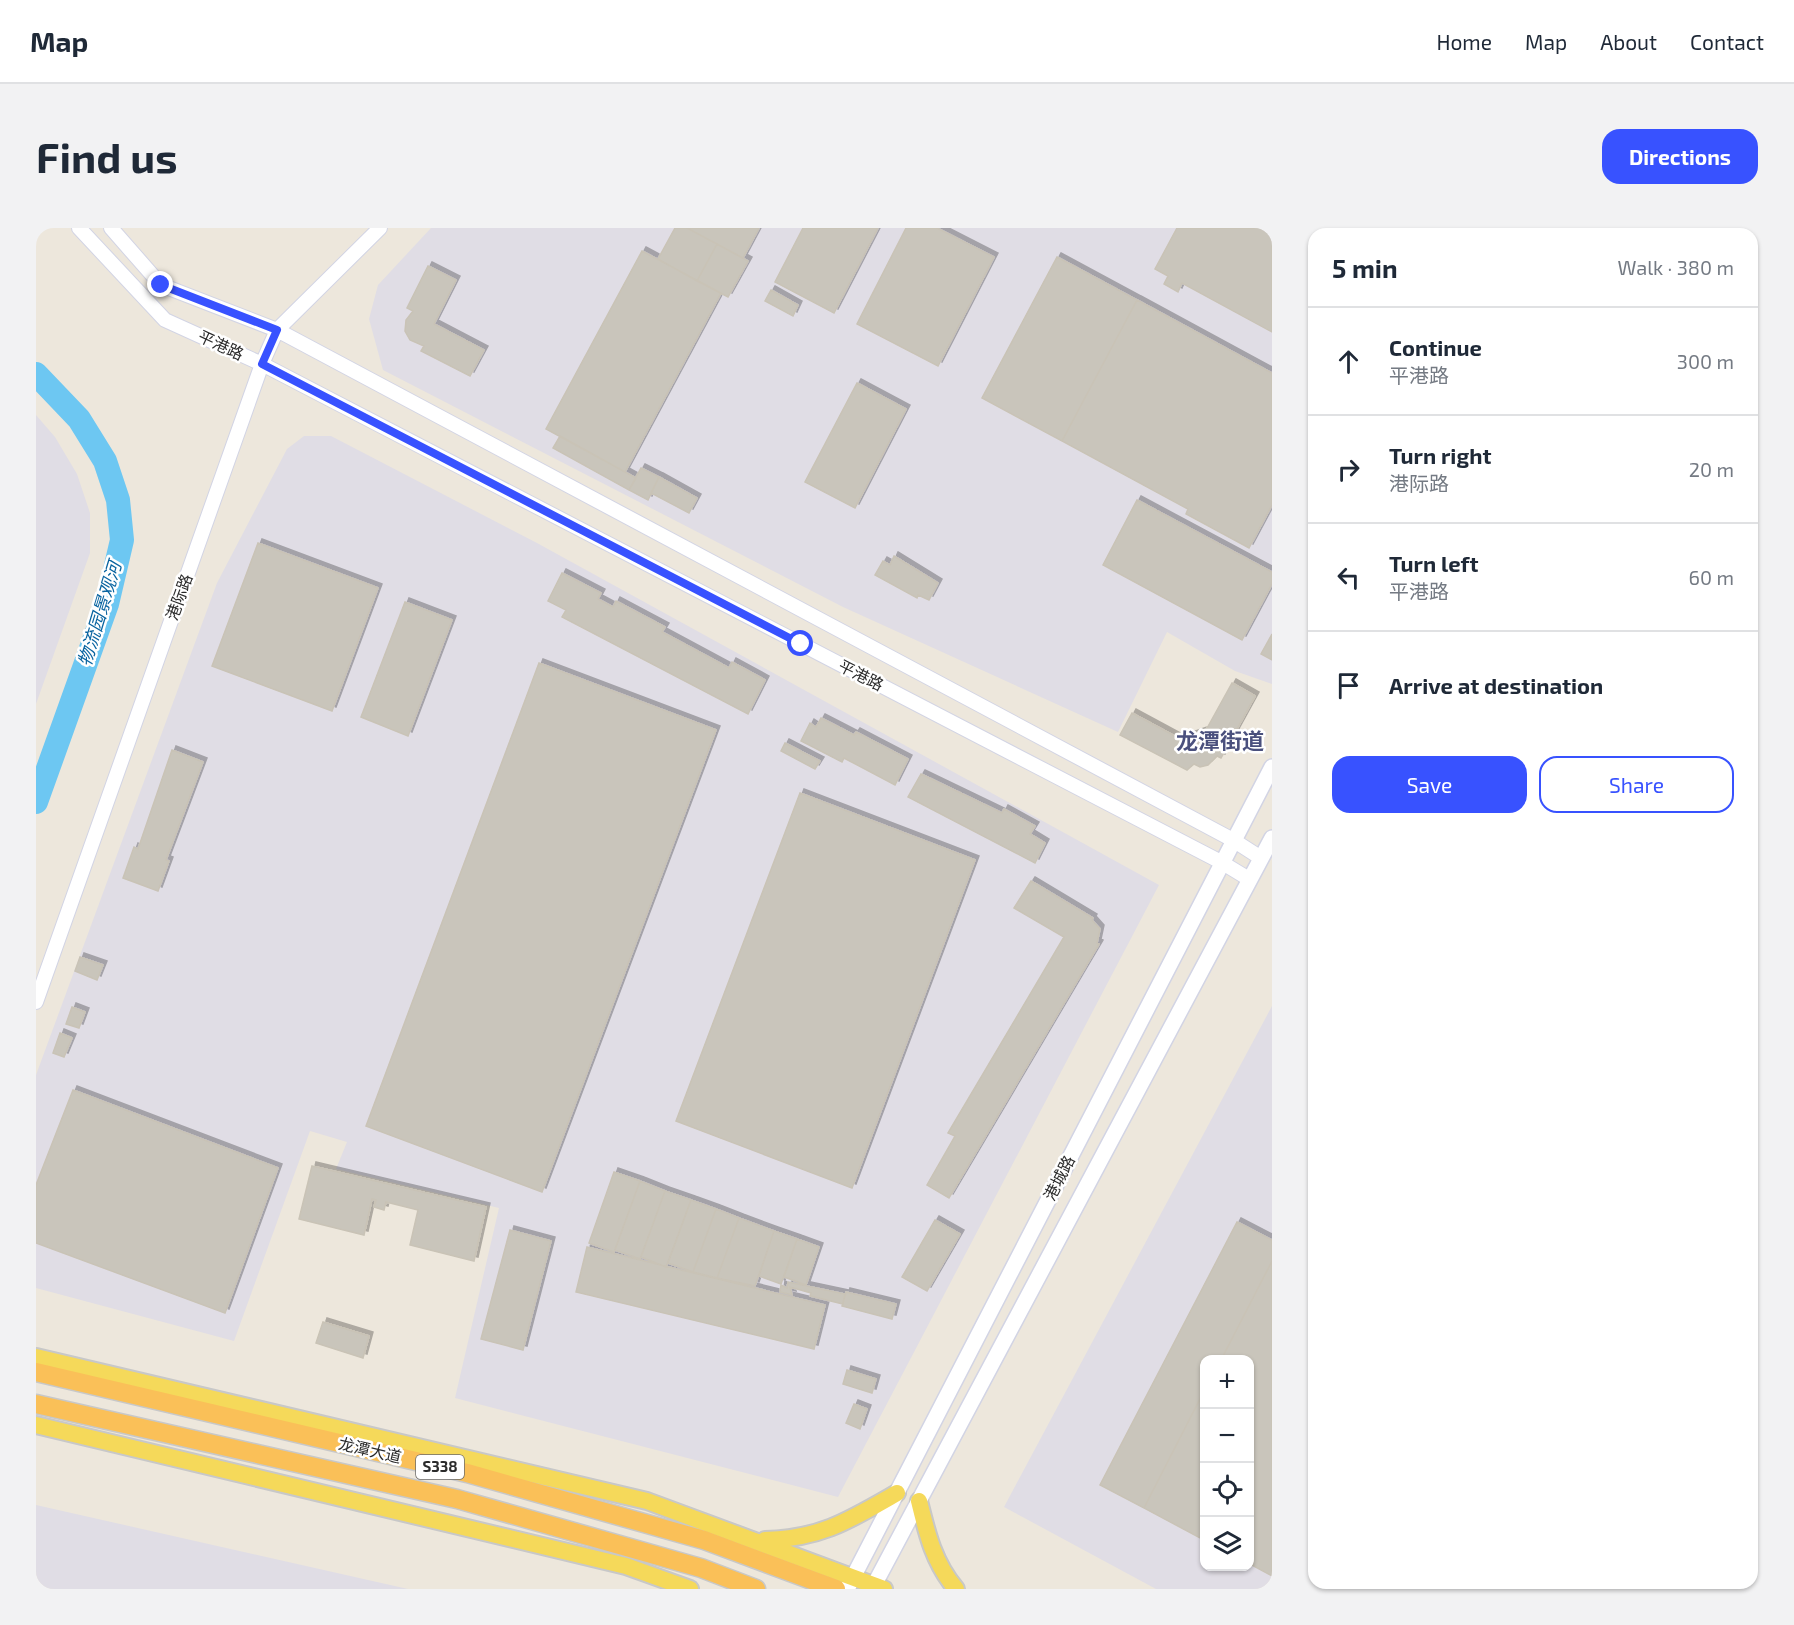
<!DOCTYPE html>
<html lang="en">
<head>
<meta charset="utf-8">
<style>
	body { margin:0; font-family:"Exo 2","Noto Sans SC",sans-serif; background:#f2f2f3; color:#1f2937 }
	.controls { position:absolute; right:18px; bottom:18px; display:grid; overflow:hidden; border-radius:12px; box-shadow:0 2px 4px #0004 }
	.controls button { width:54px; height:54px; display:grid; place-items:center; padding:0; border:0; border-bottom:2px solid #e0e1e3; background:#fff; color:#1f2937; font:30px sans-serif }
	.stop { position:absolute; width:18px; height:18px; margin:-14px; border:4px solid #3852ff; border-radius:50%; background:#fff }
	.stop.end { background:#3852ff; border-color:#fff; box-shadow:0 2px 6px #0008 }
	.list { margin:0; padding:0; list-style:none }
	h2 { display:flex; justify-content:space-between; align-items:center; height:78px; margin:0; padding:0 24px; font-size:26px }
	h2 small { font-size:20px; font-weight:400; color:#747a83 }
	.list li { display:grid; grid-template-columns:39px 1fr auto; gap:18px; align-items:center; box-sizing:border-box; height:108px; padding:0 24px; border-top:2px solid #e0e1e3 }
	.list b { display:block; font-size:22px; white-space:nowrap }
	.list p { margin:0; font-size:20px; white-space:nowrap; color:#747a83 }
	.list em { font-size:20px; font-style:normal; color:#747a83 }
	.actions { display:flex; gap:12px; padding:18px 24px }
	.actions a { flex:1; padding:14px 0; border:2px solid #3852ff; border-radius:18px; text-align:center; font-size:21px; color:#3852ff }
	.actions .main { background:#3852ff; color:#fff }
	.icon { flex:none; width:33px; height:33px; fill:none; stroke:currentColor; stroke-width:2; stroke-linecap:round; stroke-linejoin:round }
	.map { position:relative; flex:none; width:1236px; height:1361px; overflow:hidden; border-radius:18px }
	header { display:flex; align-items:center; gap:36px; box-sizing:border-box; height:84px; padding:0 30px; background:#fff; border-bottom:2px solid #e0e1e3 }
	header strong { font-size:28px }
	nav { display:flex; gap:33px; margin-inline-start:auto; font-size:21px }
	.intro { display:flex; align-items:center; justify-content:space-between; box-sizing:border-box; height:144px; padding:0 36px }
	h1 { margin:0; font-size:42px }
	.button { padding:15px 27px; border-radius:18px; background:#3852ff; color:#fff; font-size:21px; font-weight:700 }
	main { display:flex; gap:36px; padding:0 36px }
	aside { flex:1; background:#fff; border-radius:18px; box-shadow:0 2px 4px #0004 }
	.map>svg:first-child { display:block }
</style>
</head>
<body>
<header>
<strong>Map</strong>
<nav><a>Home</a><a>Map</a><a>About</a><a>Contact</a></nav>
</header>
<div class="intro"><h1>Find us</h1><a class="button">Directions</a></div>
<main>
<div class="map">
<svg width="1236" height="1361" viewBox="0 0 1236 1361">
	<defs>
		<filter id="shadow"><feDropShadow dx="4" dy="-4" stdDeviation="0" flood-color="#0004"/></filter>
	</defs>
	<rect width="100%" height="100%" fill="#ede7dc"/>
	<path fill="#e0dde5" fill-rule="evenodd" d="M395,0H1236V456L1199,443L1131,404L1082,504L807,379L347,142L333,91L342,57Z
		M0,187L19,209L41,246L54,285V325L0,476Z
		M268,208H295L501,315L1123,657L802,1269L419,1170L463,980L300,941L311,914L274,903L198,1113L0,1060V847L181,355L251,221Z
		M1236,778V1361H1120L968,1279ZM1168,1132H1214V1338H1168Z
		M0,1277L372,1361H0Z"/>
	<g fill="none" stroke-linecap="round" stroke-linejoin="round">
		<path stroke="#6dc7f2" stroke-width="24" d="M0,146L43,191L69,233L82,272L86,312L71,376L0,574"/>
	</g>
	<path fill="#c9c5bb" stroke="#c9c3b6" stroke-width="1.5" filter="url(#shadow)" d="M639,0H651L681,16L661,53L622,31Z
		M651,0H723L707,30Z
		M767,0H842L798,85L739,54Z
		M870,0H901L958,29L902,138L821,96Z
		M1141,0H1236V104L1146,55L1142,64L1128,56L1132,48L1119,41Z
		M681,16L712,33L692,69L661,53Z
		M606,23L685,65L589,244L510,201Z
		M1021,29L1101,72L1026,213L946,170Z
		M392,38L420,52L398,96L448,122L434,148L385,123L388,118L374,112L369,103L370,92L377,83L371,80Z
		M735,62L762,77L757,88L729,73Z
		M1101,72L1236,145V277L1213,320L1150,286L1152,281L1026,213Z
		M821,155L870,181L819,280L769,254Z
		M524,208L600,250L593,262L517,220Z
		M605,240L623,249L612,272L593,262Z
		M623,249L661,270L653,285L615,265Z
		M1101,272L1236,344V356L1206,412L1067,337Z
		M222,315L342,360L296,483L176,438Z
		M858,328L902,355L893,372L882,367L881,370L839,347L847,333L854,337Z
		M526,345L565,365L562,371L577,379L580,373L629,399L626,404L693,440L696,434L729,452L712,486L526,389L530,382L512,373Z
		M369,374L416,392L372,508L325,489Z
		M1236,406V432L1225,426Z
		M503,435L680,502L506,964L330,898Z
		M1196,455L1219,468L1185,530L1181,528L1172,537L1164,539L1158,536L1151,542L1084,507L1096,485L1144,511L1170,502Z
		M785,490L818,507L820,504L872,531L859,557L808,530L806,534L765,513L774,495L780,499Z
		M749,515L784,533L779,541L745,523Z
		M136,522L167,534L130,632L133,633L122,663L87,650L98,619L102,621Z
		M885,546L966,585L968,581L999,598L994,606L1009,615L999,635L872,569Z
		M764,565L939,632L816,960L640,893Z
		M995,653L1057,690L1056,692L1064,701L1061,715L1063,716L913,970L891,957L919,908L912,905L1028,709L978,680Z
		M44,729L67,737L61,752L39,743Z
		M36,779L49,784L43,800L30,796Z
		M24,805L36,810L28,829L17,825Z
		M37,862L242,940L189,1085L0,1015V957Z
		M276,938L450,979L438,1033L374,1017L382,982L350,974L348,982L338,979L340,972L336,971L328,1007L263,991Z
		M578,944L604,953L578,1024L553,1015Z
		M604,953L629,963L604,1031L579,1022Z
		M629,963L655,972L630,1039L605,1029Z
		M655,972L680,981L657,1044L632,1035Z
		M680,981L703,990L681,1050L657,1044Z
		M703,990L738,1003L719,1058L681,1050Z
		M899,992L924,1006L891,1063L866,1049Z
		M1201,994L1236,1012V1033L1185,1132H1168V1163L1108,1280L1064,1257Z
		M474,1002L515,1013L487,1122L445,1111Z
		M738,1003L761,1011L745,1056L723,1048Z
		M761,1011L783,1019L770,1057L748,1049Z
		M551,1019L789,1077L778,1121L540,1064Z
		M1236,1033V1348L1214,1336V1132H1185Z
		M752,1054L809,1066L807,1076L774,1068L775,1065L754,1059L756,1067L744,1064L745,1057L751,1060Z
		M810,1064L860,1076L856,1091L806,1078Z
		M287,1094L333,1108L327,1130L280,1115Z
		M811,1142L840,1151L836,1165L807,1156Z
		M1168,1163V1312L1108,1280Z
		M818,1176L831,1181L824,1201L810,1195Z"/>
	<g fill="none" stroke-linecap="round" stroke-linejoin="round">
		<defs>
			<path id="tertiary" d="M43,0L129,92L226,136L1185,634L1213,651
				M75,0L125,57L241,102L1197,612L1225,630
				M0,774L226,136L241,102L344,0"/>
			<path id="secondary" d="M811,1361L1236,539
				M836,1361L1236,610"/>
			<path id="primary" d="M0,1129L611,1273L848,1361
				M0,1197L590,1338L654,1361
				M883,1273C891,1306 898,1335 920,1361
				M729,1312C784,1311 814,1292 861,1265"/>
			<path id="trunk" d="M0,1144L431,1245L668,1312L800,1361
				M0,1176L421,1271L665,1340L720,1361"/>
		</defs>
		<use href="#tertiary" stroke="#d2d4e4" stroke-width="16"/>
		<use href="#secondary" stroke="#d2d4e4" stroke-width="18"/>
		<use href="#primary" stroke="#c8c8c8" stroke-width="20"/>
		<use href="#trunk" stroke="#c8c8c8" stroke-width="21"/>
		<use href="#tertiary" stroke="#fff" stroke-width="14"/>
		<use href="#secondary" stroke="#fff" stroke-width="15"/>
		<use href="#primary" stroke="#f5d95a" stroke-width="16"/>
		<use href="#trunk" stroke="#fac058" stroke-width="18"/>
	</g>
	<g fill="none" stroke-linecap="round" stroke-linejoin="round">
		<path stroke="#3852ff" stroke-width="8" d="M125,57L241,102L226,136L765,416"/>
	</g>
	<g text-anchor="middle" stroke-width="5" stroke-linejoin="round" paint-order="stroke">
		<rect fill="#fff" stroke="#6b6b6b" stroke-width="1.5" x="380" y="1227" width="48" height="24" rx="4.5"/>
		<g font-size="15" font-weight="bold" fill="#2b2b2b">
			<text x="404" y="1244">S338</text>
		</g>
		<g font-size="16" fill="#2b2b2b" stroke="#fff">
			<text transform="translate(185 117) rotate(25)" y="6">平港路</text>
			<text transform="translate(143 369) rotate(-70)" y="6">港际路</text>
			<text transform="translate(825 447) rotate(27)" y="6">平港路</text>
			<text transform="translate(1023 950) rotate(-63)" y="6">港城路</text>
			<text transform="translate(334 1222) rotate(13)" y="6">龙潭大道</text>
		</g>
		<g font-size="18" font-style="italic" fill="#0964a0" stroke="#fff">
			<text transform="translate(64 386) rotate(-73)" y="6">物流园景观河</text>
		</g>
		<g font-size="22" font-weight="bold" fill="#4a507d" stroke="#fff">
			<text x="1184" y="521">龙潭街道</text>
		</g>
	</g>
</svg>
<div class="controls">
<button>+</button>
<button>−</button>
<button><svg class="icon" aria-label="locate" viewBox="0 0 24 24"><circle cx="12" cy="12" r="6"/><path d="M12 2v4M12 18v4M2 12h4M18 12h4"/></svg></button>
<button><svg class="icon" aria-label="layers" viewBox="0 0 24 24"><path d="M12 4l9 5-9 5-9-5zM3 14l9 5 9-5"/></svg></button>
</div>
<div class="stop" style="left:765px;top:416px"></div>
<div class="stop end" style="left:125px;top:57px"></div>
</div>
<aside>
<h2>5 min<small>Walk · 380 m</small></h2>
<ul class="list">
<li><svg class="icon" aria-label="ahead" viewBox="0 0 24 24"><path d="M12 20V5M6 11l6-6 6 6"/></svg><div><b>Continue</b><p>平港路</p></div><em>300 m</em></li>
<li><svg class="icon" aria-label="right" viewBox="0 0 24 24"><path d="M7 20v-9h11M14 6l5 5-5 5"/></svg><div><b>Turn right</b><p>港际路</p></div><em>20 m</em></li>
<li><svg class="icon" aria-label="left" viewBox="0 0 24 24"><path d="M17 20v-9H6M10 6l-5 5 5 5"/></svg><div><b>Turn left</b><p>平港路</p></div><em>60 m</em></li>
<li><svg class="icon" aria-label="arrive" viewBox="0 0 24 24"><path d="M6 21V4h12l-3 4 3 4H6"/></svg><div><b>Arrive at destination</b></div></li>
</ul>
<div class="actions"><a class="main">Save</a><a>Share</a></div>
</aside>
</main>
</body>
</html>
